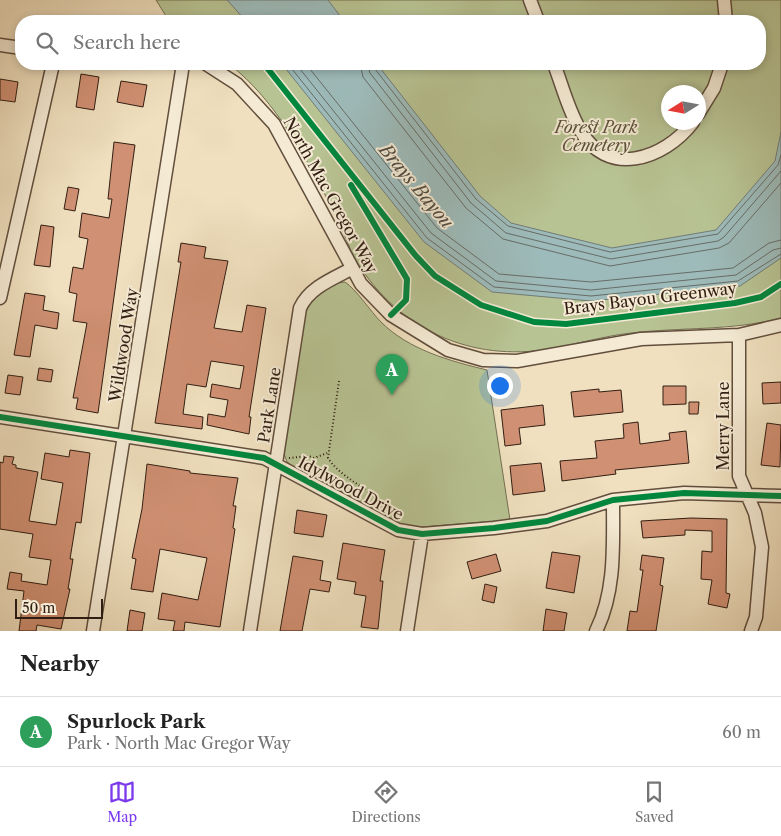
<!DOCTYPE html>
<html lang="en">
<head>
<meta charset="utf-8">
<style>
	body { margin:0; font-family:"Libre Caslon Text",serif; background:#f2f2f2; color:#222 }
	.compass { position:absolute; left:661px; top:85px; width:45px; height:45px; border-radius:50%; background:#fff; box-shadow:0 2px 8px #0003; rotate:259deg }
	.scale { position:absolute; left:15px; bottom:12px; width:88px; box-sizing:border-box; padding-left:5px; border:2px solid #311e12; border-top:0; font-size:14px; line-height:18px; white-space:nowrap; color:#311e12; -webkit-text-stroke:4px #f5ebd5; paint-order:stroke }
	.you { position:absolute; left:499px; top:385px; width:18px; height:18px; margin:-12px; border:4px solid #fff; border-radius:50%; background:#1a73e8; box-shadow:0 0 0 8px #1a73e833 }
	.badge { display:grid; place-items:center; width:32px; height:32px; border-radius:50%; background:#7c3aed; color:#fff; font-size:16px; font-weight:700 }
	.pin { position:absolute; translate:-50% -41px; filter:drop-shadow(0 1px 2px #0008) }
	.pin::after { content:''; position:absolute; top:26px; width:18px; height:15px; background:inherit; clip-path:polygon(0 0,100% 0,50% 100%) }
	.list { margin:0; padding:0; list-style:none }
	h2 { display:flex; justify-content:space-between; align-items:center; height:65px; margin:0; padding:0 20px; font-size:21px }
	h2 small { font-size:16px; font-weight:400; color:#767676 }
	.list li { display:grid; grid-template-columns:32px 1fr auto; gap:15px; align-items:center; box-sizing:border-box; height:70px; padding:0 20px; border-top:1px solid #e0e0e0 }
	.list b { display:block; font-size:19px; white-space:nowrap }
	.list p { margin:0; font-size:16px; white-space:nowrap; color:#767676 }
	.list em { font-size:16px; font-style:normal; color:#767676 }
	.icon { flex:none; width:28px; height:28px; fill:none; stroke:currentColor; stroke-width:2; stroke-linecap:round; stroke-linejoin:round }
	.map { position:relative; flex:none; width:781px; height:631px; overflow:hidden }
	.search { position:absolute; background:#fff; box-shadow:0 2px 8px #0003; left:15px; right:15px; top:15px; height:55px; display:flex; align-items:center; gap:12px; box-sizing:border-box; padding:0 18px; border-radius:20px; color:#767676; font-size:19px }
	.sheet { height:135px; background:#fff }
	nav { display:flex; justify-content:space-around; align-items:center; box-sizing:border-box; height:70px; border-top:1px solid #e0e0e0; background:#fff; font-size:14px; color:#767676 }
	nav a { display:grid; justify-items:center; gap:2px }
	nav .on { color:#7c3aed }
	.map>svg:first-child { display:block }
</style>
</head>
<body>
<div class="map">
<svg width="781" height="631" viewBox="0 0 781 631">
	<rect width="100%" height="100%" fill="#f0e0bf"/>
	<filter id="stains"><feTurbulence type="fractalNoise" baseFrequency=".004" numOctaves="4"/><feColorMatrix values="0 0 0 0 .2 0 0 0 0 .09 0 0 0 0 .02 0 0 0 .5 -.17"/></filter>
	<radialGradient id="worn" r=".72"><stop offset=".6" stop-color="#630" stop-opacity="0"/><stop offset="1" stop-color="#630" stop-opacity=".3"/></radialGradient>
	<path fill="#b8c393" stroke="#747052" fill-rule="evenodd" d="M156,0H781V318C732,331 682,327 631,333C604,336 577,344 550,349C471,362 399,330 357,262C348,247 343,229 335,214C307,160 277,101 229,64H760V21H166V16ZM668,92H698V122H668Z
		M345,282C356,289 371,312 381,322C409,350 450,361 487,370L510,520L409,528L390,521L301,472L287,462L284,454L304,316C312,297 324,284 345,282Z"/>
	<path fill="#9dbbba" stroke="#727c77" d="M227,0H328L344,21H246Z
		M282,64H377L480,196L511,223L612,248L716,230L775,161L781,132V258L740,286L591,301L492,292L424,242Z"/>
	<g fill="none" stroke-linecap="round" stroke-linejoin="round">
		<path stroke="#676c66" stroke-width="1" d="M288,64L427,238L494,287L591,296L738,281L781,254
			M296,64L431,233L496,281L591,290L736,275L773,250L781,248
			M306,64L437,228L499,274L591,282L733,268L769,243L781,240
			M360,64L363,77L466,208L503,239L610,266L719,248L729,243L781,183
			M367,64L370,73L471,203L506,233L611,259L718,241L724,237L781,171
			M374,64L375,69L476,199L508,226L610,252L718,234L778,165L781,155"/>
	</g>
	<path fill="#d09073" stroke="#311e12" d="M81,74L99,77L94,110L76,107Z
		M0,79L18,82L15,102L0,100Z
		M121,81L147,85L143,107L117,102Z
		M114,142L135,145L98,413L76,409L78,398H73L87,323L73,321L77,294L69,292L73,267L83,269L88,239L79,237L82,213L109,218L112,199H108Z
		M68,187L79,189L75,211L64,209Z
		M41,225L54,227L50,267L34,265Z
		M181,243L206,247L204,258L228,261L214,328L242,332L247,305L266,308L249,417H251L249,434L207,425L208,414L225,417L228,400L210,397L212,384L240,389L244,366L211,361L206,387L187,384L183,414L203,417L202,429L155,423L181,262H178Z
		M25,293L45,296L43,310L59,313L57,329L35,325L30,357L14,355Z
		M39,368L53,370L51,382L37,380Z
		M8,375L23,377L20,395L5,393Z
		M781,382V403L763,404L762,383Z
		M663,386H686V404L663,405Z
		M599,389V392L621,390L623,412L574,417L571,392Z
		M689,402H699L698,414H689Z
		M543,405L545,425L519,428L521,444L505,446L501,410Z
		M638,422L640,444L670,440L669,433L686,431L689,463L615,470L616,474L562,481L560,461L597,458L595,441L624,438L623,424Z
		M767,423L781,425L780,467L761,465Z
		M70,450L90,453L81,523L76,522L70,559H73L68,589H70L61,629L37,625L36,631H19L24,591L7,589L10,572L22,574L21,581L47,585L51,560L29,557L33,534L0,529V462L3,463L4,456L14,457L12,464L16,465V468L38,472L29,521L56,525L63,483L41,479L45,453L69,457Z
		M541,463L545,491L513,495L510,466Z
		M147,464L190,471V473L238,478L233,506H236L233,528L235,529L220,627L185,622L184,631H173L175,621L158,619L162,593L198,600L207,558L160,549L153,592L131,589L136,559L132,558L142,509Z
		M297,510L327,515L323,537L294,533Z
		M691,518L727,519L726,593L730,594L727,608L708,604L712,580L701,579L702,551L712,552V531L685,530V535L643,538L641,521Z
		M343,543L385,550L380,581H383L378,629L361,627L366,596L354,594L356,582L337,579Z
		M552,552L580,556L574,593L546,588Z
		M496,554L501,571L472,579L467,562Z
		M642,555L664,558L660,585L663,586L656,631H627L630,611L637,612L643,570H640Z
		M293,556L323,561L320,580L331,582L329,592L310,589L302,631H280Z
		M485,584L497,587L494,603L482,600Z
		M546,609L567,613L564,631H543Z
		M130,610L145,613L142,631H127Z"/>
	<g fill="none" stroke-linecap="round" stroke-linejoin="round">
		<defs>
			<path id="minor" d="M530,0L538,21
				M724,0L726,21
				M0,45L21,48
				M206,64L237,84L274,124L361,284L391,315L448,350L483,360L517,361L641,339L739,335L781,325
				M554,64C562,85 568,109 579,128C606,179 664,160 693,122
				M698,114L714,88L722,64
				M0,298L53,64
				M739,335V476L755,513L762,547L756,617L751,631
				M0,417L264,458L398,530L422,534L494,528L547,521L613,500L684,493L781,496
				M93,631L183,64
				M250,631L300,308C309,288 332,279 351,269
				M407,631L422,534
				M596,631C616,591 613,544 613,500"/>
		</defs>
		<use href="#minor" stroke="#614e3d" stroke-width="15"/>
		<path stroke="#311e12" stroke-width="2" stroke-dasharray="1 2.5" stroke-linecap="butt" d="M339,381L328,458C344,482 373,488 388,511
			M289,458L309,456L316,459
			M309,469L317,457L327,453"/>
		<use href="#minor" stroke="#f5ebd5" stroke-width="12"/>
		<defs>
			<path id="cycleway" d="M264,64L416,256L435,276L481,305L534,322L566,324L735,303L761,297L781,284
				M351,185L407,279L406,300L391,315
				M0,417L264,458L398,530L422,534L494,528L547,521L613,500L684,493L781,496"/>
		</defs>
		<use href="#cycleway" stroke="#f5ebd5" stroke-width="9"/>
		<use href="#cycleway" stroke="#00873e" stroke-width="6"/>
	</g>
	<g text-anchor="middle" stroke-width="4" stroke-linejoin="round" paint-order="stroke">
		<g font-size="16" font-style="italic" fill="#5a5039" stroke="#f5ebd5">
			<text x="596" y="133">Forest Park<tspan x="596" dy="18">Cemetery</tspan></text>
		</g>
		<g font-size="16" fill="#311e12" stroke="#f5ebd5">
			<text transform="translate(331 195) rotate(61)" y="6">North Mac Gregor Way</text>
			<text transform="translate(650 298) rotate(-7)" y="6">Brays Bayou Greenway</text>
			<text transform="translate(123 345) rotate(-81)" y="6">Wildwood Way</text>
			<text transform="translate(269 405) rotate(-81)" y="6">Park Lane</text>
			<text transform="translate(723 426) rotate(-90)" y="6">Merry Lane</text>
			<text transform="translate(351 488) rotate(28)" y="6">Idylwood Drive</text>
		</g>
		<g font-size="18" font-style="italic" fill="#514d44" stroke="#f5ebd5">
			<text transform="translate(416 186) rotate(50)" y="6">Brays Bayou</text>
		</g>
	</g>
	<rect width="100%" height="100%" filter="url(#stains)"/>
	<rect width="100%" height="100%" fill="url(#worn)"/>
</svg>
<svg class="compass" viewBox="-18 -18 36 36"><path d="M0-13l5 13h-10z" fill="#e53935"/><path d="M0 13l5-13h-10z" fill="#767676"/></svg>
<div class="scale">50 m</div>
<div class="you"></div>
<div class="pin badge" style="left:392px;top:395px;background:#2e9e5b">A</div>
<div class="search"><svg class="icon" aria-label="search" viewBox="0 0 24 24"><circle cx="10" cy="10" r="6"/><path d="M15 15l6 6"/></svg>Search here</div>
</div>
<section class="sheet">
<h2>Nearby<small></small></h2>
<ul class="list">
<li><span class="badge" style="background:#2e9e5b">A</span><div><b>Spurlock Park</b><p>Park · North Mac Gregor Way</p></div><em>60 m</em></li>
</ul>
</section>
<nav>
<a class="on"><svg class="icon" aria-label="map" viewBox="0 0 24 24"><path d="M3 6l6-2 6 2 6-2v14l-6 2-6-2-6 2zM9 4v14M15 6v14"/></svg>Map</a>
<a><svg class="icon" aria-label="directions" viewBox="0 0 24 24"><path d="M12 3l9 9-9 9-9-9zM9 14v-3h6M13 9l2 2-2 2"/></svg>Directions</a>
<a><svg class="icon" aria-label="saved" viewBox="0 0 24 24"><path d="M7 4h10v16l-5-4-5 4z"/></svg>Saved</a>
</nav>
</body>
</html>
